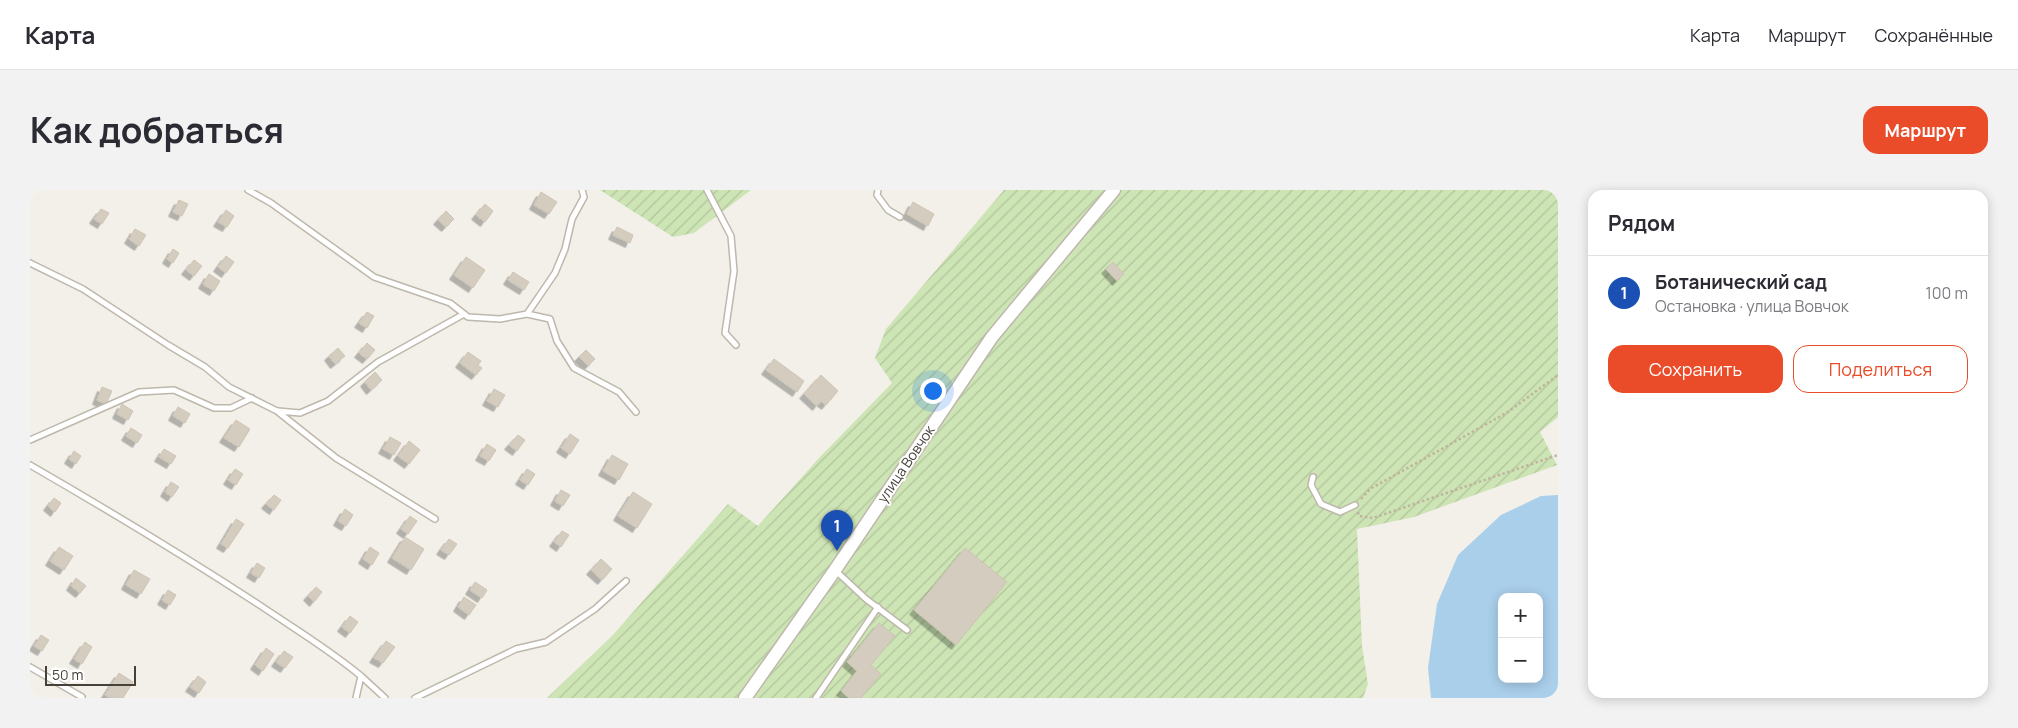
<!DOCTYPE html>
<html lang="ru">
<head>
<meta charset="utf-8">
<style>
	body { margin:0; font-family:Manrope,sans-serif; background:#f2f2f3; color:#2b2b33 }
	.controls { position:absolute; right:15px; bottom:15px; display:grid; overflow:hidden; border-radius:10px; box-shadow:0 2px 12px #0003 }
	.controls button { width:45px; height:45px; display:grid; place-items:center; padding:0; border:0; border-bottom:1px solid #e1e1e2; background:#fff; color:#2b2b33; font:25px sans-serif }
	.scale { position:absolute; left:15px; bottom:12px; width:91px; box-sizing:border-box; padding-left:5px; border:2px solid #464138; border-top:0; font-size:14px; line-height:18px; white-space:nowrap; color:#464138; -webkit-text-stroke:4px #fff; paint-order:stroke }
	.you { position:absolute; left:902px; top:200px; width:18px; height:18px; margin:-12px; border:4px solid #fff; border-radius:50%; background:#1a73e8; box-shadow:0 0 0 8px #1a73e833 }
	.badge { display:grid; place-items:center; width:32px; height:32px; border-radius:50%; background:#ea4c29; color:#fff; font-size:16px; font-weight:700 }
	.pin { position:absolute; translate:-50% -41px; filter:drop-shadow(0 1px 2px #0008) }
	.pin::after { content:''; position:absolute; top:26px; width:18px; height:15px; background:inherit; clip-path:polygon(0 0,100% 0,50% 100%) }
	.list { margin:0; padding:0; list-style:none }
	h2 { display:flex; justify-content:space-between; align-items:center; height:65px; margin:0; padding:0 20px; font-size:21px }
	h2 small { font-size:16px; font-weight:400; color:#7c7c81 }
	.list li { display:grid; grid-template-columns:32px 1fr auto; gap:15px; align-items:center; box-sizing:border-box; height:75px; padding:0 20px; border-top:1px solid #e1e1e2 }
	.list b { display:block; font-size:19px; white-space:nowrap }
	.list p { margin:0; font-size:16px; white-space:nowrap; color:#7c7c81 }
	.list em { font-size:16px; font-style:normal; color:#7c7c81 }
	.actions { display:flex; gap:10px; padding:15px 20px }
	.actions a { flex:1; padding:11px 0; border:1px solid #ea4c29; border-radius:15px; text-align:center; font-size:18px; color:#ea4c29 }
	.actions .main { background:#ea4c29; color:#fff }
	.map { position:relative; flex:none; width:1528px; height:508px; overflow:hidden; border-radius:15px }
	header { display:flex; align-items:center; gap:30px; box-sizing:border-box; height:70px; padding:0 25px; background:#fff; border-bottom:1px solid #e1e1e2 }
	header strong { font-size:24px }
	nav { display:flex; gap:28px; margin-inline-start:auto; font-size:18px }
	.intro { display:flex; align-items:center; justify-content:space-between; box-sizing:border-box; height:120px; padding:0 30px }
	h1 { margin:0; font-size:35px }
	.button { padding:12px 22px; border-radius:15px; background:#ea4c29; color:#fff; font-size:18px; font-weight:700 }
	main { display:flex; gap:30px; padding:0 30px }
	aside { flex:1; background:#fff; border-radius:15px; box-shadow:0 2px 12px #0003 }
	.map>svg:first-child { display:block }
</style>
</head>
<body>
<header>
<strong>Карта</strong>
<nav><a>Карта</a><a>Маршрут</a><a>Сохранённые</a></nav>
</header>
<div class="intro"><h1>Как добраться</h1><a class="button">Маршрут</a></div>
<main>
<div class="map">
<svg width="1528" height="508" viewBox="0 0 1528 508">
	<defs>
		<pattern id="garden-furrows" width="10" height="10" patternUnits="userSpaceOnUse" patternTransform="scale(1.25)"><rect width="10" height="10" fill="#cde4b5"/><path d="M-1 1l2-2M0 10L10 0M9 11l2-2" fill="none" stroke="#b1c59c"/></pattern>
		<filter id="shadow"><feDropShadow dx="-4.5" dy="4.5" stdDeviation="0" flood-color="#0004"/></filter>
	</defs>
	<rect width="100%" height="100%" fill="#f3f0e9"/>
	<path fill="url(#garden-furrows)" d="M570,0H721L664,43L643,47Z
		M974,0H1526L1528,2V227L1510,242L1527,275L1384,327L1327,339L1332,456L1338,494L1333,508H517L583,445L698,314L728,336L789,268L862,193L845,168L856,139Z"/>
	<path fill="#aacfeb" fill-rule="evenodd" d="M1528,305V508H1401L1398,478L1407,414L1428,365L1471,325L1511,306ZM1472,407H1509V489H1472Z"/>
	<path fill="#d4ccbf" stroke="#cec4b3" filter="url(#shadow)" d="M511,2L527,12L519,24L504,15Z
		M149,10L158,14L152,26L143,22Z
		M883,12L904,24L898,36L877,24Z
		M455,14L463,21L455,32L446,25Z
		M71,19L79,23L72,34L64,29Z
		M196,20L204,26L197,37L188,32Z
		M416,21L424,29L416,37L408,30Z
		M587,37L603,45L600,53L583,45Z
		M105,39L116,45L109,56L99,49Z
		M143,59L149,63L143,73L137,69Z
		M196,66L204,72L196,83L188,77Z
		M436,67L455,80L443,98L424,85Z
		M164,70L172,76L164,86L156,80Z
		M1083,72L1094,84L1087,91L1076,79Z
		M483,82L499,92L494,100L478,90Z
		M179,84L190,91L184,101L173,94Z
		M337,122L344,126L337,138L329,133Z
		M337,153L345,160L337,169L329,163Z
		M308,158L315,166L305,174L299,166Z
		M556,160L565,169L558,176L549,167Z
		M438,162L451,171L448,175L452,178L446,185L430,173Z
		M744,169L774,191L767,202L736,180Z
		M345,182L352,190L341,200L335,192Z
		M791,185L808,201L796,215L791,211L787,216L774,204Z
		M72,197L82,201L76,214L67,210Z
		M464,199L475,205L468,217L457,211Z
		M92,214L103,221L98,230L87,224Z
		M148,217L160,224L155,233L143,226Z
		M206,230L220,239L209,257L194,248Z
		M101,238L112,245L107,253L96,246Z
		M540,244L549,250L540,264L531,258Z
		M488,245L495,250L487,261L479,255Z
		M360,247L371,253L364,265L353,259Z
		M379,251L390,260L379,274L368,266Z
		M457,254L466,260L459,271L450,266Z
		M134,259L146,266L141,274L129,267Z
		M44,261L51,266L46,274L39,269Z
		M582,265L598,274L589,290L573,281Z
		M205,279L213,284L206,295L198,290Z
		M497,279L505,284L498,295L490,290Z
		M141,292L149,297L142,307L135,302Z
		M531,300L540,305L533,316L525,311Z
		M603,302L622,314L607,338L588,326Z
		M244,305L251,310L244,320L236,314Z
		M24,308L31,313L25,322L18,316Z
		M315,319L323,325L316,336L308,331Z
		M380,326L387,331L378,344L371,339Z
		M206,329L214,334L198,358L191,354Z
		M532,341L539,345L531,357L524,352Z
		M375,347L394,359L381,380L362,368Z
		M419,349L427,354L419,365L411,360Z
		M29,357L43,366L34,380L20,371Z
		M340,357L349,363L342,375L333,369Z
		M935,358L977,392L926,455L884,420Z
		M571,369L582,379L572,390L561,380Z
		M227,373L235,378L229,388L221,383Z
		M104,380L120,389L111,404L96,395Z
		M46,388L56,396L50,403L41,396Z
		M445,392L457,400L452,408L440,400Z
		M286,397L292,402L284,412L278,406Z
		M138,400L146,405L140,415L132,410Z
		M434,407L446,415L439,425L428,417Z
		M320,426L328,432L320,443L312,437Z
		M849,433L865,446L841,475L851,484L831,508H819L811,501L827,481L817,472Z
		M11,445L19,450L12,461L4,456Z
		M356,451L365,457L353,473L344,468Z
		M55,452L62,457L52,474L44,469Z
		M236,458L244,464L233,481L225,475Z
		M254,461L263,467L255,478L246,472Z
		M89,483L103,492L93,508H80L75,505Z
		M168,486L176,492L169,503L160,497Z"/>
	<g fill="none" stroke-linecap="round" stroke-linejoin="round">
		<defs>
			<path id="service" d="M218,0L241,13L344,87L420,113L438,127L470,129L497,124L520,129L527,151L544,178L589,202L606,222
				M677,0L701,46L704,81L695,143L706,155
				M848,0L847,5L858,20L870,27
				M0,73L53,99L138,155L175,177L199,197L247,221L306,268L405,329
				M497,124L525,83L535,59L542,29L554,7L552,0
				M248,221L270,223L298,211L348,172L434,124
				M0,250L109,202L144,200L184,218H201L222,208
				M0,275C78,320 156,367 231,416C265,439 300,460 331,486L326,508
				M1283,287L1281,295L1291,314L1310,322L1325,315
				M806,381L836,409L877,440
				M0,477L52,507
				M331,486L355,508
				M385,508L486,459L516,452L565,419L596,391
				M786,508L848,417"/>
			<path id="tertiary" d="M715,508L805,380L962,147L1084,0"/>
		</defs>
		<use href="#service" stroke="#beb8ac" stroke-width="8"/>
		<use href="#tertiary" stroke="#beb8ac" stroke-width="15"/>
		<path stroke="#bfb49e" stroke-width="2.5" stroke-dasharray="2.5 2.5" stroke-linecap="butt" d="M1331,309L1340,299L1478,222L1528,185
			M1328,322L1329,326L1343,328L1528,265"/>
		<use href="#service" stroke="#fff" stroke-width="5"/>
		<use href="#tertiary" stroke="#fff" stroke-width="12"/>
	</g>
	<g text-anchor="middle" stroke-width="4" stroke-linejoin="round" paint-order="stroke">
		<g font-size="14" fill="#464138" stroke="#fff">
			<text transform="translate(876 274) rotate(-56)" y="5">улица Вовчок</text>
		</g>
	</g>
</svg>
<div class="controls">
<button>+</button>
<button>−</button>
</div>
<div class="scale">50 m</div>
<div class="you"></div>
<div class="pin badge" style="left:807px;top:361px;background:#1a4fb4">1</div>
</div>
<aside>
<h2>Рядом<small></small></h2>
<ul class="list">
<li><span class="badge" style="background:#1a4fb4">1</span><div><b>Ботанический сад</b><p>Остановка · улица Вовчок</p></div><em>100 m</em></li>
</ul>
<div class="actions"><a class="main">Сохранить</a><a>Поделиться</a></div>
</aside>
</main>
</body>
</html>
